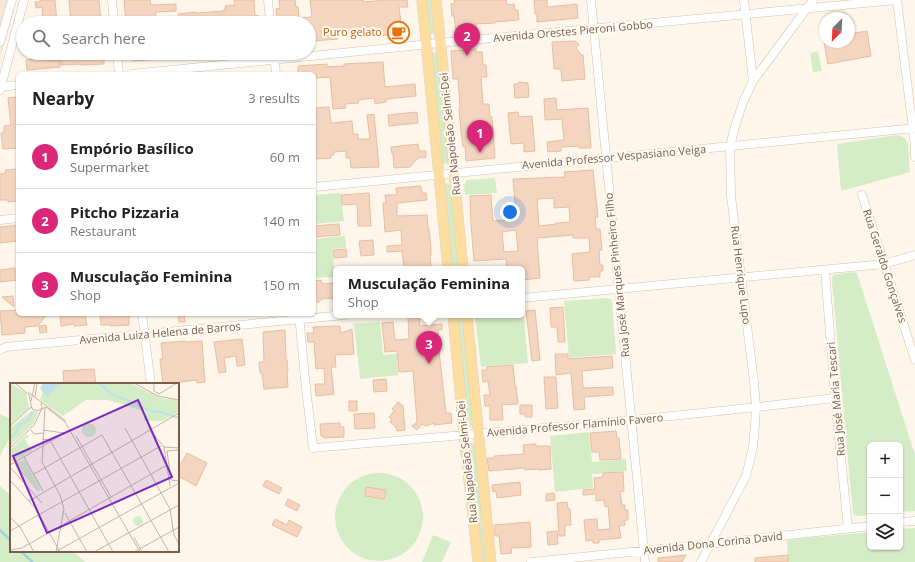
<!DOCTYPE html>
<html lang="en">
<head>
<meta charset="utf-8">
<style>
	body { margin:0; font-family:"Open Sans",sans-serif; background:#f6f6f6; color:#202124 }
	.controls { position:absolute; right:12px; bottom:12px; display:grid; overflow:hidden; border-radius:6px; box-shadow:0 1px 3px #0004 }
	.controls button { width:36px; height:36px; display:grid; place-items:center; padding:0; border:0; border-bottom:1px solid #e0e0e0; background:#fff; color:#202124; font:20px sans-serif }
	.compass { position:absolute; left:819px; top:12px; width:36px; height:36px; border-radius:50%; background:#fff; box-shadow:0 1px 3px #0004; rotate:204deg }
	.you { position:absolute; left:510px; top:212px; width:14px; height:14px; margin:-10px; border:3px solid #fff; border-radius:50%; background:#1a73e8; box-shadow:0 0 0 6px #1a73e833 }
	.badge { display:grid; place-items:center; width:26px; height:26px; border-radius:50%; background:#db2777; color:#fff; font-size:13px; font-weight:700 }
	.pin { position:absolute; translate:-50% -33px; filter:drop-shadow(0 1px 2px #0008) }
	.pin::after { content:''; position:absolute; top:21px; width:14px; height:12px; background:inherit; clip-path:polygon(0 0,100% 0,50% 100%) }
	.popup { position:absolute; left:333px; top:266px; width:192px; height:52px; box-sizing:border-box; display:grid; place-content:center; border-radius:6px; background:#fff; filter:drop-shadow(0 1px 3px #0005); font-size:13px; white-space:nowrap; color:#757577 }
	.popup b { font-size:15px; color:#202124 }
	.popup::after { content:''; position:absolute; left:50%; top:100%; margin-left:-8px; border:8px solid transparent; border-top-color:#fff }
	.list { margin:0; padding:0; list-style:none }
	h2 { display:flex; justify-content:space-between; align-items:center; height:52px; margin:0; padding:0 16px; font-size:17px }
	h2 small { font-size:13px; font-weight:400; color:#757577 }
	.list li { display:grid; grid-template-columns:26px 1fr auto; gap:12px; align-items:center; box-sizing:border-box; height:64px; padding:0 16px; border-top:1px solid #e0e0e0 }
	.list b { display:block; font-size:15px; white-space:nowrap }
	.list p { margin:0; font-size:13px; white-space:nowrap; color:#757577 }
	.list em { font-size:13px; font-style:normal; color:#757577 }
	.icon { flex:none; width:22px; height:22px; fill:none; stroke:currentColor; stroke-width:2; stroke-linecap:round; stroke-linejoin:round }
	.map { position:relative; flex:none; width:915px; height:562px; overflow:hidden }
	.search { position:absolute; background:#fff; box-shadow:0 1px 3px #0004; left:16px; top:16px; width:300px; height:44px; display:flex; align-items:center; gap:10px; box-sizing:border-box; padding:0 14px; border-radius:22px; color:#757577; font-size:15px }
	.panel { position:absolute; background:#fff; box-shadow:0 1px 3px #0004; left:16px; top:72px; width:300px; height:244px; border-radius:6px }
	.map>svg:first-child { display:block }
</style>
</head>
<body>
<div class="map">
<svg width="915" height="562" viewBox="0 0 915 562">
	<rect width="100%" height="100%" fill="#fef6ea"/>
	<path fill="#f6e9d8" d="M0,0H16L0,58Z"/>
	<path fill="#d5edc7" d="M426,0H432L435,31L434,34H431L429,32Z
		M818,51L822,71L813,72L810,53Z
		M432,52L435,53L438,57L448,160L447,163L445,164L442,163L431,55Z
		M898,135L905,138L908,144L910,172L841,191L837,144Z
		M495,178L497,193L465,195L464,185L467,180Z
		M447,183L449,184L450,187L458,269H453L445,188V185Z
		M340,193L344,221L314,224V195Z
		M345,236L346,248L332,249L335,277L314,278V239Z
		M852,272L857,273L915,455V511L900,512V445H870V515L857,516L853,514L832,282L833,275Z
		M608,298L612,300L616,354L569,358L564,301Z
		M522,307H523L528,363L481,367L475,318L476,315H522Z
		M457,315H462V317L473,421L472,427H469L467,424Z
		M380,322L383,355L397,354L398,375L360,379L354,324Z
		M0,414L11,419V435L0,456Z
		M589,432L592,462L626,459L627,471L592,474L593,488L555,492L550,436Z
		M471,443H473L475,446L487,562H481L469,447Z
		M335 517a44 44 0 1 1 88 0a44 44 0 1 1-88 0Z
		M0,486L11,496V551H73L85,562H0Z
		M915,528V562H788L787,540L870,532V547H900V529Z
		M433,535L451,542L442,562H422Z"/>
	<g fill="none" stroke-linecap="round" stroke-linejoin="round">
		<path stroke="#a2d1db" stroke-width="2.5" d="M0,530L11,541
			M21,551L32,562"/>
	</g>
	<path fill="#f4d6c0" stroke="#e8bda0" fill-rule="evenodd" d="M40,0H55L57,23H43L42,7L36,8L35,2H40Z
		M69,0H99L101,23H71Z
		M124,0H150L151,5L176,4V11L156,12L155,19H153V23H126Z
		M234,0H254L255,16L258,15L259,23H179L178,14L196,12V13L224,11V9H226L225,6L235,5Z
		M279,0H295L296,7H298L299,18L312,17L310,0H363V2L377,1V0H407L408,7H399L401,23H403V27H408L409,36L388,37V35L367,36L366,31L352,32V33L338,34V39L314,41L313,30H309V23H282L281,18L277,19L276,9L280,8Z
		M454,0H506L507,5L514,4L515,10H518L519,20L495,22V23L476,24V29L456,30L454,16H452L451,4L455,3Z
		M534,0H547V7L577,4L578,18L537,22V14H535Z
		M867,31L871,56L828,64L824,42H849V34Z
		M575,41L579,44L576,48L581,55H583L585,79L562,81L561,69H554L552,42Z
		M476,49V52H482L483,65H486L487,77H481L483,104H489L490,117H492L495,158L466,161L465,146L463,147L461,132L459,108L460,107L458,79H453L451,51Z
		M33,53H45L46,61L59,60L60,67L27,70L26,60L34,59Z
		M60,53H104V64L80,65V64L61,65Z
		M133,53H160V59L133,61Z
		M383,62L385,87L415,84L416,96L386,99V102L375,104L374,98L358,100L359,103L345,104L346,108L333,109L330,77L314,78V74H298V66L327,64V67L344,66V64Z
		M519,82L528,83L529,97L515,98L514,84H517Z
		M18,97V148L3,149L1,133L4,132V126L11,125L8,98Z
		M556,98L557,110L588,108L591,148H579V146L561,147V151L548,152L547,142L564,140L562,119L545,120L544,99Z
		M329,107L331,123L352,121L353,134H358V139H370L367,115L374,114L379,167L351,168L350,158H346V151L334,152V155H331V158L314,159V108Z
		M417,112L418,123L389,126L388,115Z
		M518,112L519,117L532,116L535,151L524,152V143L511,144L508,113Z
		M418,144L419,151H426V157L418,158L410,167L394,168L393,154H392L391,147Z
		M18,169V201L8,202V200H0V174L6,173L5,170Z
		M593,170L598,217H595L596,229H600L602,250H599L600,265H603V271H600V277H589V280L574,281L572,254L590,252L589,238H573V235L537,238L540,278L522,280V269H507L506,259L474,261L471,224L470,196L491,195L493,221L507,220V215L516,214L513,179L565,177L564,172ZM554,198V208L569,207L570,222L556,223V224L539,226L537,199ZM516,230L518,251L504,252L502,232Z
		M421,186L422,193H426L427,200L397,203V216L427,215L428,229H429L431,248V255H430L431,268L404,269L402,251L387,252V246L402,245L401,230L385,232L383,203H386L385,195H397L396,188Z
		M369,193L371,226H358L357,204L342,205L341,195Z
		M339,224L340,235L314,237V226Z
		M18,225V241L0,243V227Z
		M373,240L374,255L361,256L359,241Z
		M346,249L347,257L334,258L333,250Z
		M15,268V274H18V280L0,282V270Z
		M321,280L322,284L335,283L336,298L322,299L319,302H314V281Z
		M13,296L14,307L2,297Z
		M563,307L565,342H558L557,327H551L550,308Z
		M18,310V314H47L38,326L25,327V333L2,335L0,311Z
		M535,310L540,360L532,361L526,311Z
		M60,314H85L87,325L74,326V324L61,326Z
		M100,314H129V325L111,326V325H101Z
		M178,314H184L185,322H179Z
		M408,317H419L420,326L442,324V330H438L439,341L438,342L446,413H451L452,423L434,425V423L426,426L422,424L417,430L412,426L417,422L413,371L399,372L397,351L385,352L382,323L393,322L395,340L409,339Z
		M46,325L47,332L40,333L39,326Z
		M340,326L341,333L352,329L354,354L335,355L336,367H331L334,394L316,396L315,384H325L324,368L316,369L314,342H308L307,333H314L313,327Z
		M285,330L286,360H287L288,371H287L288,387L264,389L262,373H260L259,362H264L263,332Z
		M242,339L245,365L237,366L236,356L224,358L226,372L219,373L214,342Z
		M185,341L186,342L202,341L205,382L197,383V380L163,384L160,359H163L161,343Z
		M555,354H568V359L612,356L613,368L582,371L583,388L613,387V395L584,397L585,409L574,410L571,373L556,375Z
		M513,365L515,386H516L518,404L502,405L503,420H490V406H485L484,395H490L488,381L483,382L482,370H487V367Z
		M94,369L96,384H64L63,371Z
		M544,377H556L558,408L546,409Z
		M386,379L387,391L374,392L373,380Z
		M349,401H357V411H349Z
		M398,402L403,406L405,430L397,431L396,427L390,422L392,419L389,417L394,411L392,409Z
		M520,405H532V417H525V414H520Z
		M374,413L375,428L355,429L354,414Z
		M340,423V427H344V437L324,438V436H321L320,424Z
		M616,431L617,438H619L621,459L600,460L599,452H592L590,433Z
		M536,444V446H550L551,469L539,470V469L525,470V468L489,471L487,458H494V456L524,454L523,445Z
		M187,453L207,463L196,486L178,476V465H180Z
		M623,472L624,491L620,492L622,505H625V510H628V520H625V525L619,526L621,538L599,540V543H593V540L586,541L584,520L597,519L598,530L610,529L608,506L605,507L604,500L596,501V494L583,495V490L595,489L594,478L603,477V473Z
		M266,480L282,488L279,494L263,486Z
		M520,482L521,495L497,498L496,491L493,492L492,485Z
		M366,487L386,490L384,499L365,496Z
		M554,493L555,500L546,501V494Z
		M288,499L300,505L297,511L285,505Z
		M567,502L568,509H570L571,525H565V536H559L557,503Z
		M275,519L287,525L289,520L302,527L297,537L272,525Z
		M530,522L531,547L511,548L512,553L501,554L499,536H495L494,525Z
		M557,531L558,544L548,545L547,532Z
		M686,555L682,562H658V558Z
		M788,555V562H755V558Z"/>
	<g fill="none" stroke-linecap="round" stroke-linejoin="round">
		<defs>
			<path id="minor" d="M112,0L114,23
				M268,0L270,23
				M591,0L645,562
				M744,0L753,81
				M897,0L915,146V157
				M0,42L12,0
				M117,53L119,74
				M274,53L276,74
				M131,74L440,43L896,0
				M1,87L18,85
				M0,90L24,0
				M314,187L915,128
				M862,195L915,360
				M0,220L18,218
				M825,270L835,398L848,528
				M522,298L884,264L915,255
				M142,314L151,384
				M299,314L305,379L313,448C488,433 662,419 835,398
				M0,350L6,347L345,315
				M900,522L915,521
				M531,562L710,544L870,526
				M701,562L746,476L753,447L755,425L756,407L754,382L731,196L730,146L736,123L744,100L753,81L813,0"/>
			<path id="major" d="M422,0L448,269
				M436,0L454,173L463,269
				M453,315L464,435L478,562
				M467,315L491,562"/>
		</defs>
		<use href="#minor" stroke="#d2bfae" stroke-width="9"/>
		<use href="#major" stroke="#dad2cd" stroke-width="11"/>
		<use href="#minor" stroke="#fff" stroke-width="8"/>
		<use href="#major" stroke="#fedda1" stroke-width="10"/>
	</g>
	<defs>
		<symbol id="cafe-ring" viewBox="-11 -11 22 22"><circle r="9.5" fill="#fffaf2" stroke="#e8710a" stroke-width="1.5"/><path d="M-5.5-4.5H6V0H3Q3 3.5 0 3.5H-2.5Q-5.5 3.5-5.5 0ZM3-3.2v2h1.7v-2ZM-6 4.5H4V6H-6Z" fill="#e8710a"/></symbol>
	</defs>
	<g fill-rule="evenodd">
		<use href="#cafe-ring" x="386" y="20" width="25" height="25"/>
	</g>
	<g text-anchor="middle" stroke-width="4" stroke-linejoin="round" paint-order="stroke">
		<g font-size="11" fill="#7b5d4b" stroke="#fffaf2">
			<text transform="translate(573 31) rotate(-5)" y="4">Avenida Orestes Pieroni Gobbo</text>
			<text transform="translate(450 134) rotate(-96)" y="4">Rua Napoleão Selmi-Dei</text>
			<text transform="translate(614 157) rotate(-5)" y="4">Avenida Professor Vespasiano Veiga</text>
			<text transform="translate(885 266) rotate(72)" y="4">Rua Geraldo Gonçalves</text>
			<text transform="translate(617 275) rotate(-96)" y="4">Rua José Marques Pinheiro Filho</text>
			<text transform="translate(741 275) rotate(83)" y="4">Rua Henrique Lupo</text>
			<text transform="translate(160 333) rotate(-5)" y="4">Avenida Luiza Helena de Barros</text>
			<text transform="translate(836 399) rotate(-95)" y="4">Rua José Maria Tescari</text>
			<text transform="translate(575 425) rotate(-5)" y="4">Avenida Professor Flamínio Favero</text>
			<text transform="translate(467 462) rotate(-96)" y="4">Rua Napoleão Selmi-Dei</text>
			<text transform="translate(713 543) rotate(-6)" y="4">Avenida Dona Corina David</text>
		</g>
		<g font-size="11" fill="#c56008" stroke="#fffaf2" text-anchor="end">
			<text x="382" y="36">Puro gelato</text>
		</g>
	</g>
	<g transform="translate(10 383)">
		<rect width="169" height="169" fill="#fef6ea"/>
		<path d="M0,0L16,10L19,25L0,42ZM50,0H120L151,15L169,18V29L152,38H134V28L98,17H76L53,33L30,17L34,9L38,12ZM22,28L28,30L23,41L0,63V45ZM72 47a7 7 0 1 1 14 0a7 7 0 1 1-14 0ZM17,51L19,54L15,56L22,68L2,79L0,67ZM14,76L31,106L28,109L4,81ZM123 138a5 5 0 1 1 10 0a5 5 0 1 1-10 0Z" fill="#d5edc7"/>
		<path d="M33,0H50L38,13L34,10L30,17L33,9L30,5Z" fill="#bde2e9"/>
		<path fill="none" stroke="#bde2e9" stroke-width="2" d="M88,0L102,11L144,29L147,28L169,35M0,55L6,50L9,42L18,38L23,28"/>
		<path fill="none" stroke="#c6b4a5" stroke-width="1" d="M5,0L19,12L22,26L27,28L36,24L55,39L130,169M124,0L148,13L169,17M144,0V8L149,11L167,0M18,9L56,38M25,14L27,0M21,18L25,0M35,25L32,79L50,112L54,126L46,169M0,43L21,24M115,45L160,126L164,152L169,161M21,47L24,51L33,50M33,47L54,50M140,47L154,64L160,103M66,53L101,114M32,56L40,57L103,169M154,64L169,65M0,65L24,42L32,25L31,20M169,67L157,68L161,97L169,98M14,74L33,108M0,82L60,47M0,84L32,120M24,91L92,52L159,169M0,97L26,126L50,169M19,118L169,30M55,130L77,169M0,134L10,144L24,169M0,148L151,63M124,154L132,169M0,167L12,165L157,82M47,168L169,100M84,169L169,122M124,169L169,144"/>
		<path fill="#7b2cbf" fill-opacity="0.15" stroke="#7b2cbf" stroke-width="2" d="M128,17L162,94L37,150L3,73Z"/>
		<rect width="169" height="169" fill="none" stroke="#7b5d4b" stroke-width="2"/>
	</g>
</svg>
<div class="controls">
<button>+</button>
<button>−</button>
<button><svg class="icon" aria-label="layers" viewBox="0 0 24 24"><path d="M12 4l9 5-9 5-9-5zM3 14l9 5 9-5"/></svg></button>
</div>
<svg class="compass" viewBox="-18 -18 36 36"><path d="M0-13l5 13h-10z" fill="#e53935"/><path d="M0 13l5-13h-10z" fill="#757577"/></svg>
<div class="you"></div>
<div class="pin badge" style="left:480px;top:153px">1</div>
<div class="pin badge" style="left:467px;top:56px">2</div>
<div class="pin badge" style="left:429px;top:364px">3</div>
<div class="popup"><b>Musculação Feminina</b>Shop</div>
<div class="search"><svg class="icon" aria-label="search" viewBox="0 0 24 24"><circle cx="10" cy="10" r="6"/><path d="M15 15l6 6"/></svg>Search here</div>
<section class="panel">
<h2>Nearby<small>3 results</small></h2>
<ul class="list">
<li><span class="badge">1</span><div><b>Empório Basílico</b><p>Supermarket</p></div><em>60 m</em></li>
<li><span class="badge">2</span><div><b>Pitcho Pizzaria</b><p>Restaurant</p></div><em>140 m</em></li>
<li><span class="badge">3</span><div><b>Musculação Feminina</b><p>Shop</p></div><em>150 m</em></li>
</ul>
</section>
</div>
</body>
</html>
